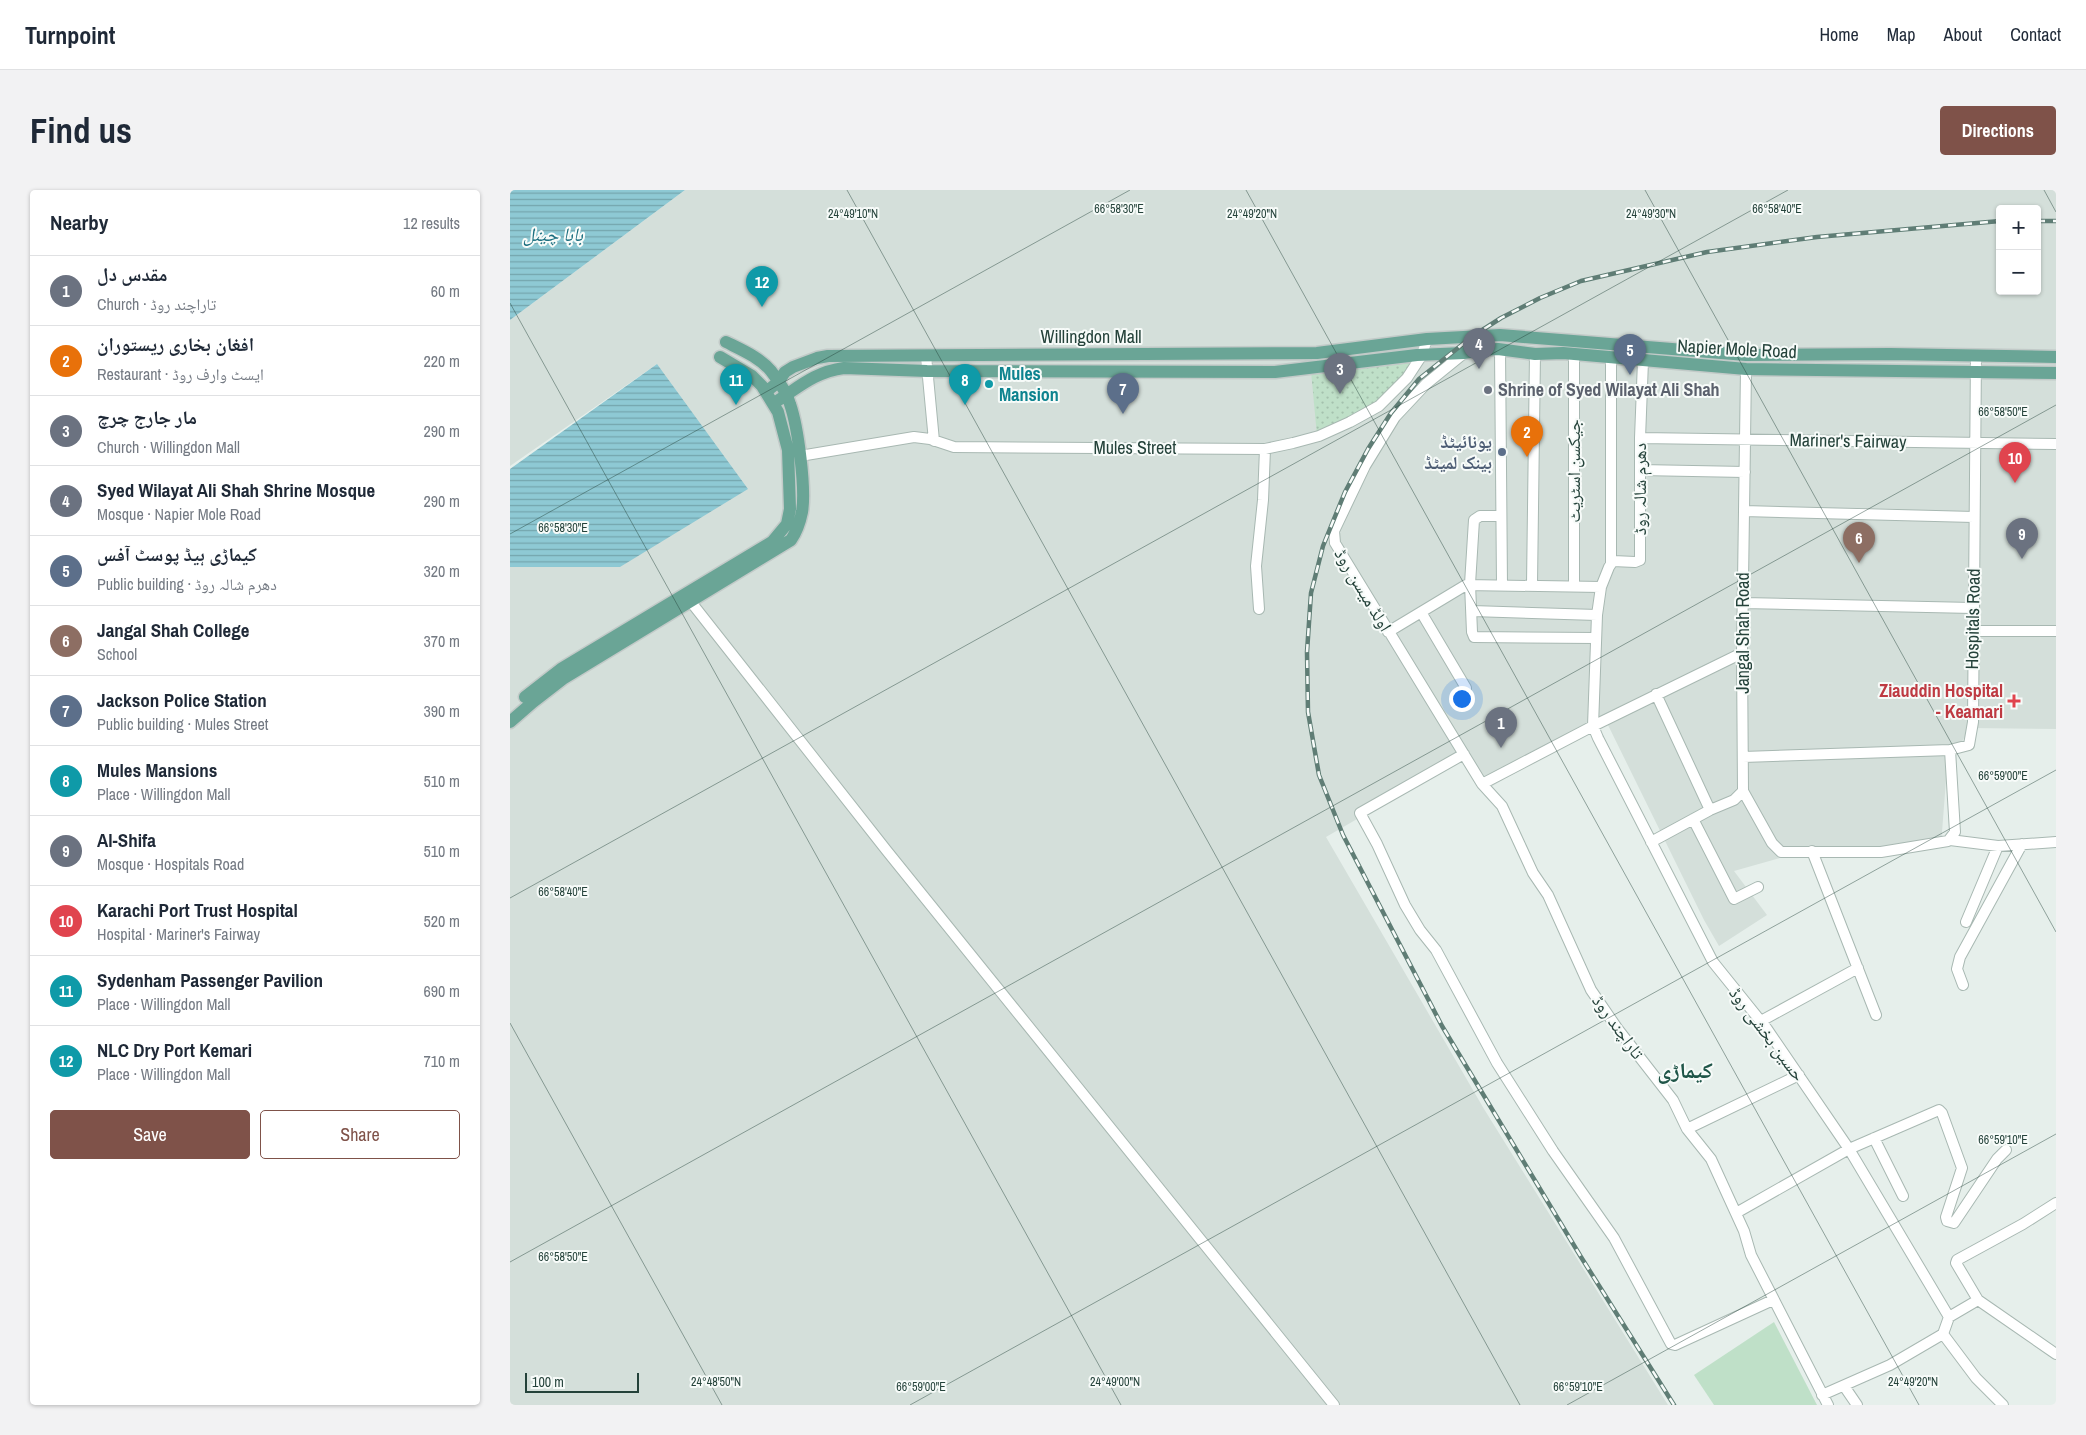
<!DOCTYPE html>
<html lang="en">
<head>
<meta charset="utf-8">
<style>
	body { margin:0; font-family:"Archivo Narrow","Noto Naskh Arabic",sans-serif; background:#f2f2f3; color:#1f2937 }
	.controls { position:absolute; right:15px; top:15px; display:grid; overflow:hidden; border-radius:5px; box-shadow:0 1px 4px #0004 }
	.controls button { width:45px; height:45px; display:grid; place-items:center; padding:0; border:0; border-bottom:1px solid #e0e1e3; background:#fff; color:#1f2937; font:25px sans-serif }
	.scale { position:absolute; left:15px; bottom:12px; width:114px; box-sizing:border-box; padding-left:5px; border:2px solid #24423a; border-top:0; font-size:14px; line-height:18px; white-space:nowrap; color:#24423a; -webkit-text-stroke:4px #f7fbf9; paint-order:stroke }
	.you { position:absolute; left:951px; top:508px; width:18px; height:18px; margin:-12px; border:4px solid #fff; border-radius:50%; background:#1a73e8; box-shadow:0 0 0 8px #1a73e833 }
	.badge { display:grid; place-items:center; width:32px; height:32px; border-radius:50%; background:#7f5249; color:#fff; font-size:16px; font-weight:700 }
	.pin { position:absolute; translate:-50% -41px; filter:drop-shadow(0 1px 2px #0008) }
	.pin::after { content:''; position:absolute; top:26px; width:18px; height:15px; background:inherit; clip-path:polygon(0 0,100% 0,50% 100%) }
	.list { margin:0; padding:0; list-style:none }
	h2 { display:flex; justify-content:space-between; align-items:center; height:65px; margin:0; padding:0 20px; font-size:21px }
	h2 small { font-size:16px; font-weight:400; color:#747a83 }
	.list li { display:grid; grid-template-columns:32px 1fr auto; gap:15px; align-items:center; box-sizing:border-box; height:70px; padding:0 20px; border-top:1px solid #e0e1e3 }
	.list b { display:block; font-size:19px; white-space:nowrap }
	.list p { margin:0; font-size:16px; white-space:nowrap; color:#747a83 }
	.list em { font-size:16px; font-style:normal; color:#747a83 }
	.actions { display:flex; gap:10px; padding:15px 20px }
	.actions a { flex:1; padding:11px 0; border:1px solid #7f5249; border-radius:5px; text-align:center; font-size:18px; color:#7f5249 }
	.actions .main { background:#7f5249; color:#fff }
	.map { position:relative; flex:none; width:1546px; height:1215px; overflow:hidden; border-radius:5px }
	header { display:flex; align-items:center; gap:30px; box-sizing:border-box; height:70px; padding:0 25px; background:#fff; border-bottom:1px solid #e0e1e3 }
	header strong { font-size:24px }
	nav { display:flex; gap:28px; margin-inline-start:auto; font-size:18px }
	.intro { display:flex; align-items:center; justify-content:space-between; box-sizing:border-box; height:120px; padding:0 30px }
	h1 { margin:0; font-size:35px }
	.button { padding:12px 22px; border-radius:5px; background:#7f5249; color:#fff; font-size:18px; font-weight:700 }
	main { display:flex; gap:30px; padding:0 30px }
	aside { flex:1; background:#fff; border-radius:5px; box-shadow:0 1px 4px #0004 }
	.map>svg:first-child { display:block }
</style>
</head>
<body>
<header>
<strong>Turnpoint</strong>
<nav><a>Home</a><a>Map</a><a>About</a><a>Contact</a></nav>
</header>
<div class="intro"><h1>Find us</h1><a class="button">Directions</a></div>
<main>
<aside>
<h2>Nearby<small>12 results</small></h2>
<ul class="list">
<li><span class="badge" style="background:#6b7280">1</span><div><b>مقدس دل</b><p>Church · تاراچند روڈ</p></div><em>60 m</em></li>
<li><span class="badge" style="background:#e8710a">2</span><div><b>افغان بخاری ریستوران</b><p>Restaurant · ایسٹ وارف روڈ</p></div><em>220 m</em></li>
<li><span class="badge" style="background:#6b7280">3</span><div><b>مار جارج چرچ</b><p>Church · Willingdon Mall</p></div><em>290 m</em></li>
<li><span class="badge" style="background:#6b7280">4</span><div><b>Syed Wilayat Ali Shah Shrine Mosque</b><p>Mosque · Napier Mole Road</p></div><em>290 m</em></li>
<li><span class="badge" style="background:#5c6f8a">5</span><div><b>کیماڑی ہیڈ پوسٹ آفس</b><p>Public building · دھرم شالہ روڈ</p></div><em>320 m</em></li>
<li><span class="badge" style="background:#8d6e63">6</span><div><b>Jangal Shah College</b><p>School</p></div><em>370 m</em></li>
<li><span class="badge" style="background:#5c6f8a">7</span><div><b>Jackson Police Station</b><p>Public building · Mules Street</p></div><em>390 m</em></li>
<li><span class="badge" style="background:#0f9aa8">8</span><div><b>Mules Mansions</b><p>Place · Willingdon Mall</p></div><em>510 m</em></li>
<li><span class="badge" style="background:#6b7280">9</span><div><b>Al-Shifa</b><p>Mosque · Hospitals Road</p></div><em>510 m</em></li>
<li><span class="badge" style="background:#e0444e">10</span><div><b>Karachi Port Trust Hospital</b><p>Hospital · Mariner's Fairway</p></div><em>520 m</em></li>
<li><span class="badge" style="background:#0f9aa8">11</span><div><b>Sydenham Passenger Pavilion</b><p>Place · Willingdon Mall</p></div><em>690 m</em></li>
<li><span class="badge" style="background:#0f9aa8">12</span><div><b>NLC Dry Port Kemari</b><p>Place · Willingdon Mall</p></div><em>710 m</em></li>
</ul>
<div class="actions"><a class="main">Save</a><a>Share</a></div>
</aside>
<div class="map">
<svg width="1546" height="1215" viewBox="0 0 1546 1215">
	<defs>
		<pattern id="grass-dots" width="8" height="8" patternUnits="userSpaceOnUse" patternTransform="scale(1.25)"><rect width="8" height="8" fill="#bfe0c8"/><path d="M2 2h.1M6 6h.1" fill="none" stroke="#a4c1ad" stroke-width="1.8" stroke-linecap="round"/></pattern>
		<pattern id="water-rules" width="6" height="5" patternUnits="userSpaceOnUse" patternTransform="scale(1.25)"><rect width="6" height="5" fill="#8ec9d4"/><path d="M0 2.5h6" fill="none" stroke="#74a5ad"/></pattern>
	</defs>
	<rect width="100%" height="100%" fill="#e6efeb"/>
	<path fill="#d4dfda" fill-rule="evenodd" d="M175,0H1546V539L1460,538L1437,577L1431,655L1277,666L1224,681L1257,725L1209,756L1194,730L1096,531L977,599L956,566L816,647L974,919L1158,1215H0V377H110L147,174L0,276V130ZM1490,19H1527V101H1490Z"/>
	<path fill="url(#grass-dots)" d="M910,166L880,205L807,246L801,181Z"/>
	<path fill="#bfe0c8" d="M1264,1132L1307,1215H1204L1184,1185Z"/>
	<path fill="url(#water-rules)" d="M0,0H175L0,130Z
		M147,174L238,299L110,377H0V279Z"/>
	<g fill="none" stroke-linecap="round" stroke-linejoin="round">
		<defs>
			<path id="minor" d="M975,146L916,194L885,227L855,276L824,341L825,353L972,594L992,616L1023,683L1038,705L1081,800L1107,838L1163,910L1177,939L1201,969L1234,1041L1241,1065L1318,1215
				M990,160L992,395
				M416,166L424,251
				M1101,169V373
				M1133,171L1130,248V370L1125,372L1103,371L1099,377L1091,397L1087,425L1083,536L1088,548L1203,772L1257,839L1339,959L1439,1127L1433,1144
				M1130,248L1546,254
				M290,266L404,247L420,249L444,257L755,259L783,253L809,246L840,232L869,216L897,188L912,165L917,149
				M1130,280L1235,282
				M1234,321L1464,327
				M991,326H970L964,330L960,394L962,442L964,447L1086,448
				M1022,395L1025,164
				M1064,397V165
				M181,412L377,661L824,1215
				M1233,413L1463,418
				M749,419L746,376L753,310L755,259
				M962,421L1087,425
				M911,422L956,498
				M1463,441H1546
				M878,442L956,395L1091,397
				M1146,504L1200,620
				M954,564L850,623L867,654L895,715L910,740L926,760L987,873L1043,961L1104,1048L1161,1154L1165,1155L1263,1110
				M1233,567L1440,560L1459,555L1463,532L1466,165
				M972,594L1083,536L1232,463
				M1233,601L1262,653L1271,662H1371L1438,651L1445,642L1440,560
				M1183,629L1224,709L1248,697
				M1440,650L1488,656L1546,652
				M1141,652L1200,620L1224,610L1233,601L1232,463L1236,179
				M1302,661L1366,825
				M1456,732L1488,656
				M1453,795L1447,779L1450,767L1512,654
				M1251,831L1348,778
				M1177,939L1289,885
				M1364,948L1393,1006
				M1226,1023L1339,959L1429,920L1432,923L1452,978L1436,1027L1437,1031L1444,1033L1487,969L1496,960
				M1468,1110L1546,1164
				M1439,1127L1468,1110L1446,1073L1447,1070L1513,1034L1546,1013
				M1433,1144L1466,1188L1493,1215
				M1334,1196L1347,1215
				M1312,1205L1380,1175L1433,1144"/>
			<path id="major" d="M256,202L268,192L275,182L283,177L307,168L318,166L807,163L917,149L990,145L1236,165L1380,164L1546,167
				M264,213C288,198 304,182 334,178L417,181L765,182L907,165L954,163L970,160L988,159L1025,164L1053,163L1236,179L1546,183
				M15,507L51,479L262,352L277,334L280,319L278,260L268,222L252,196L242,186L210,167
				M0,532L23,512L54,488L281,350C287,341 290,332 292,322C296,299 288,237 280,214C277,203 268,190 261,181C249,167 232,160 216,152"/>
		</defs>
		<use href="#minor" stroke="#a8b8b2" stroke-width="12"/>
		<use href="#major" stroke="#c2cac8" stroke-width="15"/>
		<use href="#minor" stroke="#fff" stroke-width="10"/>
		<use href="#major" stroke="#6aa596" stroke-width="12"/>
		<defs>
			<path id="rail" d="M1527,31H1546
				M1164,1215L1071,1067L932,836L833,645L809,585L798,522L797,462L801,403L813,356L835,302L858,259L881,223L909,189L963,146L991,128L1030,108L1071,91L1197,62L1307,47L1490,31"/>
		</defs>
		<use href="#rail" stroke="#5f7d75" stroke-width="4.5"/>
		<use href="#rail" stroke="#f7fbf9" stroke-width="2.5" stroke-dasharray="8" stroke-linecap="butt"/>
	</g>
	<path fill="none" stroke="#24423a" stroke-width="1" stroke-opacity="0.45" d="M337,0L1010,1215M736,0L1409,1215M1135,0L1546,742M1534,0L1546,22M0,113L611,1215M0,344L620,0M0,708L1278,0M0,833L212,1215M0,1072L1546,215M400,1215L1546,580M1057,1215L1546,944"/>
	<circle fill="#0f9aa8" stroke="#f7fbf9" stroke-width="2" cx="479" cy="194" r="5"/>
	<circle fill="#6b7280" stroke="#f7fbf9" stroke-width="2" cx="978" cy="200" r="5"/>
	<circle fill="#5c6f8a" stroke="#f7fbf9" stroke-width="2" cx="992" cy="262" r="5"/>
	<path fill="#e0444e" stroke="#f7fbf9" stroke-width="2" d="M1501.5 503.5h5v5h5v5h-5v5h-5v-5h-5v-5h5z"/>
	<g text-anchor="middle" stroke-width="4" stroke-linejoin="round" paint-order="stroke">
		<g font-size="18" fill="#24423a" stroke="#f7fbf9">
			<text x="581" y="153">Willingdon Mall</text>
			<text transform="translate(1227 159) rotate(3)" y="6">Napier Mole Road</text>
			<text transform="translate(1338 251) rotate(1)" y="6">Mariner's Fairway</text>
			<text x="625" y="264">Mules Street</text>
			<text transform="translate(1064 281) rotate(-90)" y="6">جیکسن اسٹریٹ</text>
			<text transform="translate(1130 299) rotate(-90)" y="6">دھرم شالہ روڈ</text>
			<text transform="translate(853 400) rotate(59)" y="6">اولڈ میسن روڈ</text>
			<text transform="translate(1463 429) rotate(-89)" y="6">Hospitals Road</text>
			<text transform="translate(1233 443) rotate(-90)" y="6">Jangal Shah Road</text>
			<text transform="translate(1108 837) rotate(54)" y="6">تاراچند روڈ</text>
			<text transform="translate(1257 844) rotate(53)" y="6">حسین بخشی روڈ</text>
		</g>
		<g font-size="18" font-weight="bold" fill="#0d838f" stroke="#f7fbf9" text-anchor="start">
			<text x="489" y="190">Mules<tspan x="489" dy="21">Mansion</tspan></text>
		</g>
		<g font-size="18" font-weight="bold" fill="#5b616d" stroke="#f7fbf9" text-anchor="start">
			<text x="988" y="206">Shrine of Syed Wilayat Ali Shah</text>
		</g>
		<g font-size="18" font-weight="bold" fill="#4e5e75" stroke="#f7fbf9" text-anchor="end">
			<text x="982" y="258">یونائیٹڈ<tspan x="982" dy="21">بینک لمیٹڈ</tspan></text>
		</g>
		<g font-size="18" font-weight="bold" fill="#be3a42" stroke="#f7fbf9" text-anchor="end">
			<text x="1493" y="507">Ziauddin Hospital<tspan x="1493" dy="21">- Keamari</tspan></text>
		</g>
		<g font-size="19" font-style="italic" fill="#1c6f80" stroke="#f7fbf9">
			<text x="43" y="51">بابا چینل</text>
		</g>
		<g font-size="22" font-weight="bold" fill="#1f5548" stroke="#f7fbf9">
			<text x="1175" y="888">کیماڑی</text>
		</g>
	</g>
	<g font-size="12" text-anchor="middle" fill="#24423a" stroke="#f7fbf9" stroke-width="4" stroke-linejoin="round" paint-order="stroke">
		<text x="609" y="23">66°58'30"E</text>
		<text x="1267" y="23">66°58'40"E</text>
		<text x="343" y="28">24°49'10"N</text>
		<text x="742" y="28">24°49'20"N</text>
		<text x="1141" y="28">24°49'30"N</text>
		<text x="1493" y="226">66°58'50"E</text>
		<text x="53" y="342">66°58'30"E</text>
		<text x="1493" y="590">66°59'00"E</text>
		<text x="53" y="706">66°58'40"E</text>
		<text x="1493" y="954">66°59'10"E</text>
		<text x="53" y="1071">66°58'50"E</text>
		<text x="206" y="1196">24°48'50"N</text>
		<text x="605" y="1196">24°49'00"N</text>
		<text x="1403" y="1196">24°49'20"N</text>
		<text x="411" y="1201">66°59'00"E</text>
		<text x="1068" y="1201">66°59'10"E</text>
	</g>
</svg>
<div class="controls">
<button>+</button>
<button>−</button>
</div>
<div class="scale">100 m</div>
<div class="you"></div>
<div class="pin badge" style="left:991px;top:558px;background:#6b7280">1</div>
<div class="pin badge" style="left:1017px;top:267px;background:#e8710a">2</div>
<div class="pin badge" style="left:830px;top:204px;background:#6b7280">3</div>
<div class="pin badge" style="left:969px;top:179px;background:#6b7280">4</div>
<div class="pin badge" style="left:1120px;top:185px;background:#5c6f8a">5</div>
<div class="pin badge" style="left:1349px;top:373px;background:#8d6e63">6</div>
<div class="pin badge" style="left:613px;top:224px;background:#5c6f8a">7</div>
<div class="pin badge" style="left:455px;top:215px;background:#0f9aa8">8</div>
<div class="pin badge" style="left:1512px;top:369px;background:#6b7280">9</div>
<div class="pin badge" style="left:1505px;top:293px;background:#e0444e">10</div>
<div class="pin badge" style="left:226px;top:215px;background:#0f9aa8">11</div>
<div class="pin badge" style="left:252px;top:117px;background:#0f9aa8">12</div>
</div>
</main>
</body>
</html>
